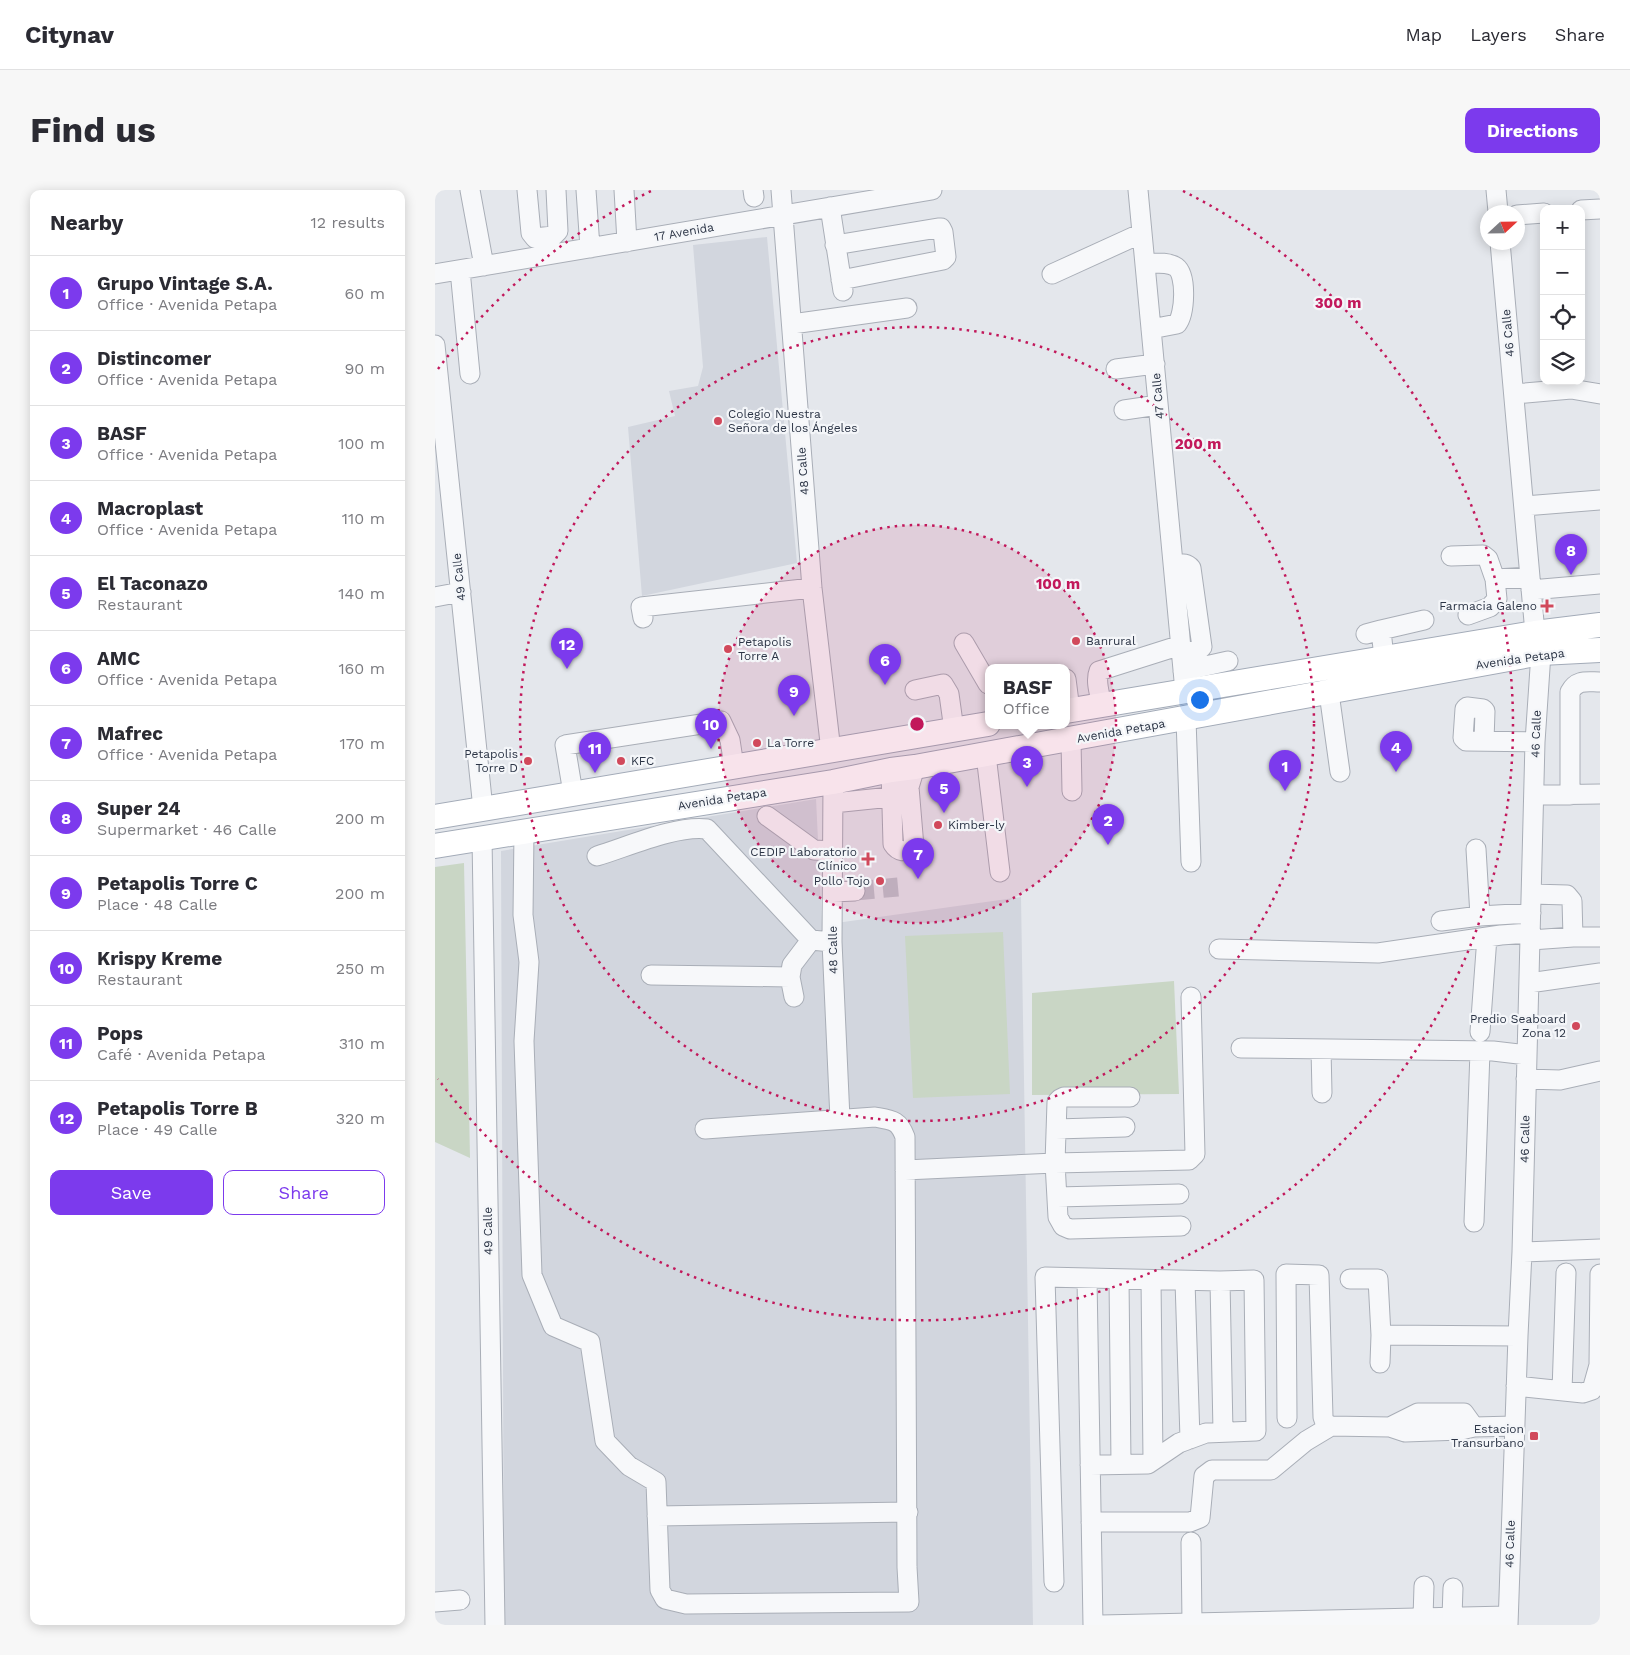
<!DOCTYPE html>
<html lang="en">
<head>
<meta charset="utf-8">
<style>
	body { margin:0; font-family:"Work Sans",sans-serif; background:#f7f7f7; color:#2b2b33 }
	.controls { position:absolute; right:15px; top:15px; display:grid; overflow:hidden; border-radius:10px; box-shadow:0 2px 12px #0003 }
	.controls button { width:45px; height:45px; display:grid; place-items:center; padding:0; border:0; border-bottom:1px solid #e1e1e2; background:#fff; color:#2b2b33; font:25px sans-serif }
	.compass { position:absolute; left:1045px; top:15px; width:45px; height:45px; border-radius:50%; background:#fff; box-shadow:0 2px 12px #0003; rotate:68deg }
	.you { position:absolute; left:764px; top:509px; width:18px; height:18px; margin:-12px; border:4px solid #fff; border-radius:50%; background:#1a73e8; box-shadow:0 0 0 8px #1a73e833 }
	.badge { display:grid; place-items:center; width:32px; height:32px; border-radius:50%; background:#7c3aed; color:#fff; font-size:16px; font-weight:700 }
	.pin { position:absolute; translate:-50% -41px; filter:drop-shadow(0 1px 2px #0008) }
	.pin::after { content:''; position:absolute; top:26px; width:18px; height:15px; background:inherit; clip-path:polygon(0 0,100% 0,50% 100%) }
	.popup { position:absolute; left:550px; top:474px; width:85px; height:65px; box-sizing:border-box; display:grid; place-content:center; border-radius:10px; background:#fff; filter:drop-shadow(0 1px 4px #0005); font-size:16px; white-space:nowrap; color:#7c7c81 }
	.popup b { font-size:19px; color:#2b2b33 }
	.popup::after { content:''; position:absolute; left:50%; top:100%; margin-left:-10px; border:10px solid transparent; border-top-color:#fff }
	.list { margin:0; padding:0; list-style:none }
	h2 { display:flex; justify-content:space-between; align-items:center; height:65px; margin:0; padding:0 20px; font-size:21px }
	h2 small { font-size:16px; font-weight:400; color:#7c7c81 }
	.list li { display:grid; grid-template-columns:32px 1fr auto; gap:15px; align-items:center; box-sizing:border-box; height:75px; padding:0 20px; border-top:1px solid #e1e1e2 }
	.list b { display:block; font-size:19px; white-space:nowrap }
	.list p { margin:0; font-size:16px; white-space:nowrap; color:#7c7c81 }
	.list em { font-size:16px; font-style:normal; color:#7c7c81 }
	.actions { display:flex; gap:10px; padding:15px 20px }
	.actions a { flex:1; padding:11px 0; border:1px solid #7c3aed; border-radius:10px; text-align:center; font-size:18px; color:#7c3aed }
	.actions .main { background:#7c3aed; color:#fff }
	.icon { flex:none; width:28px; height:28px; fill:none; stroke:currentColor; stroke-width:2; stroke-linecap:round; stroke-linejoin:round }
	.map { position:relative; flex:none; width:1165px; height:1435px; overflow:hidden; border-radius:10px }
	header { display:flex; align-items:center; gap:30px; box-sizing:border-box; height:70px; padding:0 25px; background:#fff; border-bottom:1px solid #e1e1e2 }
	header strong { font-size:24px }
	nav { display:flex; gap:28px; margin-inline-start:auto; font-size:18px }
	.intro { display:flex; align-items:center; justify-content:space-between; box-sizing:border-box; height:120px; padding:0 30px }
	h1 { margin:0; font-size:35px }
	.button { padding:12px 22px; border-radius:10px; background:#7c3aed; color:#fff; font-size:18px; font-weight:700 }
	main { display:flex; gap:30px; padding:0 30px }
	aside { flex:1; background:#fff; border-radius:10px; box-shadow:0 2px 12px #0003 }
	.map>svg:first-child { display:block }
</style>
</head>
<body>
<header>
<strong>Citynav</strong>
<nav><a>Map</a><a>Layers</a><a>Share</a></nav>
</header>
<div class="intro"><h1>Find us</h1><a class="button">Directions</a></div>
<main>
<aside>
<h2>Nearby<small>12 results</small></h2>
<ul class="list">
<li><span class="badge">1</span><div><b>Grupo Vintage S.A.</b><p>Office · Avenida Petapa</p></div><em>60 m</em></li>
<li><span class="badge">2</span><div><b>Distincomer</b><p>Office · Avenida Petapa</p></div><em>90 m</em></li>
<li><span class="badge">3</span><div><b>BASF</b><p>Office · Avenida Petapa</p></div><em>100 m</em></li>
<li><span class="badge">4</span><div><b>Macroplast</b><p>Office · Avenida Petapa</p></div><em>110 m</em></li>
<li><span class="badge">5</span><div><b>El Taconazo</b><p>Restaurant</p></div><em>140 m</em></li>
<li><span class="badge">6</span><div><b>AMC</b><p>Office · Avenida Petapa</p></div><em>160 m</em></li>
<li><span class="badge">7</span><div><b>Mafrec</b><p>Office · Avenida Petapa</p></div><em>170 m</em></li>
<li><span class="badge">8</span><div><b>Super 24</b><p>Supermarket · 46 Calle</p></div><em>200 m</em></li>
<li><span class="badge">9</span><div><b>Petapolis Torre C</b><p>Place · 48 Calle</p></div><em>200 m</em></li>
<li><span class="badge">10</span><div><b>Krispy Kreme</b><p>Restaurant</p></div><em>250 m</em></li>
<li><span class="badge">11</span><div><b>Pops</b><p>Café · Avenida Petapa</p></div><em>310 m</em></li>
<li><span class="badge">12</span><div><b>Petapolis Torre B</b><p>Place · 49 Calle</p></div><em>320 m</em></li>
</ul>
<div class="actions"><a class="main">Save</a><a>Share</a></div>
</aside>
<div class="map">
<svg width="1165" height="1435" viewBox="0 0 1165 1435">
	<rect width="100%" height="100%" fill="#e4e7ec"/>
	<path fill="#d2d6de" d="M332,47L362,373L207,406L193,237L240,226L234,201L263,196L268,177L258,55Z
		M381,609L387,735L586,707L598,1435H69L66,661Z"/>
	<path fill="#c9d6c5" d="M29,673L35,968L0,952V677Z
		M568,742L575,904L478,908L470,746Z
		M739,791L744,904L597,905V803Z"/>
	<g fill="none" stroke-linecap="round" stroke-linejoin="round">
		<path stroke="#bfc3cb" stroke-width="19" stroke-dasharray="19 9" stroke-linecap="butt" d="M420,701L463,697"/>
		<defs>
			<path id="minor" d="M35,0L49,76
				M92,0L96,43L100,48L118,46L123,41L121,0
				M151,0L155,58
				M189,0L192,52
				M318,0L319,7
				M346,0L377,398L396,561
				M703,0L750,501
				M1061,0L1063,22
				M395,17L408,101
				M1146,20L1165,19
				M1082,25L1109,23
				M1065,52L1100,443
				M400,55L503,38H506L508,42L511,67L508,70L406,90
				M710,73C719,73 734,72 741,77C752,85 750,124 742,134L716,139
				M25,80L35,184
				M0,84L497,0
				M617,84L707,43
				M357,134L472,118
				M0,155L48,619
				M681,179L720,174
				M1079,204L1136,199L1165,204
				M689,220L723,215
				M1089,316L1165,310
				M1016,366L1048,365L1053,369L1060,389L1095,387
				M738,374C745,374 751,372 756,378L767,457L764,460L747,463
				M1096,400L1165,394
				M0,407L26,402
				M1033,425L1055,417L1062,409L1060,389
				M208,428L206,417L377,398
				M946,440L989,430
				M931,444L946,440L949,468
				M529,453L553,494
				M748,481L793,471
				M631,489L635,520
				M480,500L508,494L514,504L519,540
				M894,503L905,582
				M667,515C665,505 660,491 664,481L746,455
				M751,529L756,672
				M636,550L637,601
				M1049,551L1050,521L1048,519L1032,517L1030,519L1028,548L1031,551L1100,552
				M551,565L565,682
				M456,580L458,654C463,662 471,663 479,657L474,597L480,577
				M398,592L397,752L405,929
				M138,603L130,555L286,531L295,550L299,576
				M1100,605L1165,604
				M1135,605V502C1142,489 1152,492 1165,492
				M398,613L456,607
				M332,626L379,660L398,661
				M89,641L88,725L94,772L89,851L97,1085L118,1136L155,1152L170,1251L194,1276L221,1292L225,1400L230,1409L251,1414L474,1412L472,1377L470,947C464,930 457,930 440,927L270,939
				M47,648L60,1435
				M1041,659L1045,726L1096,723
				M162,666C192,657 241,635 272,639L376,750L397,752
				M398,702L420,701
				M1097,704L1132,705L1137,711L1138,747H1165
				M1006,731L1045,726
				M1096,750L1138,747
				M784,759L943,763L1066,745L1096,743
				M216,785L355,787L357,775L376,750
				M355,787L359,807
				M1094,793L1165,783
				M1045,842L1052,747
				M806,858L1058,861L1092,865
				M886,859L887,903
				M1091,889L1125,890L1165,881
				M695,907H629L625,909L622,912L620,973L623,1027L628,1036L635,1039L746,1036
				M621,939L690,937
				M470,980L620,973L754,970L760,964L756,807
				M622,1007L744,1004
				M1039,1032L1045,861
				M1087,1062L1165,1059
				M652,1089L658,1435
				M684,1089L686,1274
				M915,1089H943L946,1145L945,1173
				M716,1090L718,1270
				M750,1091L755,1249
				M785,1091L788,1242
				M946,1145L1083,1146
				M1081,1196L1148,1203L1157,1200L1164,1175L1165,1084
				M1127,1201L1131,1083
				M852,1228L851,1084L884,1085L888,1227L890,1233L896,1236L955,1237L970,1242L1026,1240L1039,1237L1079,1236
				M955,1237L983,1223H1029L1039,1237
				M222,1326L473,1322
				M656,1332H755L765,1328L769,1286L777,1280H836L871,1251L896,1236
				M756,1352L757,1433
				M619,1392L610,1087L785,1091L819,1090L821,1241L771,1243L744,1253L713,1274L655,1275
				M0,1412L25,1410
				M1017,1427L1018,1398
				M988,1428L989,1396
				M666,1435L1073,1426
				M1073,1435L1083,1146L1087,1062L1100,552L1106,463"/>
			<path id="major" d="M631,521L1100,443L1165,435
				M0,627L553,534
				M0,656L398,592L456,580L480,577L1106,463L1165,460"/>
		</defs>
		<use href="#minor" stroke="#a9aeb7" stroke-width="21"/>
		<use href="#major" stroke="#a3abb8" stroke-width="26"/>
		<use href="#minor" stroke="#f7f8fa" stroke-width="19"/>
		<use href="#major" stroke="#fff" stroke-width="24"/>
	</g>
	<circle cx="482" cy="534" r="199" fill="#c2185b" fill-opacity=".12"/>
	<g fill="none" stroke="#c2185b" stroke-width="2.5" stroke-dasharray="2.5 5">
		<circle cx="482" cy="534" r="199"/>
		<circle cx="482" cy="534" r="397"/>
		<path d="M3 179A596 596 0 0 1 216 1M748 1A596 596 0 1 1 3 889"/>
	</g>
	<g fill="#d1495b" stroke="#f4f6f9" stroke-width="2">
		<circle cx="283" cy="231" r="5"/>
		<path d="M1109.5 408.5h5v5h5v5h-5v5h-5v-5h-5v-5h5z"/>
		<circle cx="641" cy="451" r="5"/>
		<circle cx="293" cy="459" r="5"/>
		<circle cx="322" cy="553" r="5"/>
		<circle cx="93" cy="571" r="5"/>
		<circle cx="186" cy="571" r="5"/>
		<circle cx="503" cy="635" r="5"/>
		<path d="M430.5 661.5h5v5h5v5h-5v5h-5v-5h-5v-5h5z"/>
		<circle cx="445" cy="691" r="5"/>
		<circle cx="1141" cy="836" r="5"/>
		<rect x="1094" y="1241" width="10" height="10" rx="2.5"/>
	</g>
	<g text-anchor="middle" stroke-width="4.5" stroke-linejoin="round" paint-order="stroke">
		<g font-size="12" fill="#2b3445" stroke="#f4f6f9">
			<text transform="translate(249 42) rotate(-10)" y="4">17 Avenida</text>
			<text transform="translate(1073 143) rotate(-95)" y="4">46 Calle</text>
			<text transform="translate(723 206) rotate(-95)" y="4">47 Calle</text>
			<text transform="translate(368 281) rotate(-94)" y="4">48 Calle</text>
			<text transform="translate(24 387) rotate(-96)" y="4">49 Calle</text>
			<text transform="translate(1085 469) rotate(-8)" y="4">Avenida Petapa</text>
			<text transform="translate(686 541) rotate(-10)" y="4">Avenida Petapa</text>
			<text transform="translate(1101 544) rotate(-88)" y="4">46 Calle</text>
			<text transform="translate(287 609) rotate(-9)" y="4">Avenida Petapa</text>
			<text transform="translate(398 760) rotate(-91)" y="4">48 Calle</text>
			<text transform="translate(1090 949) rotate(-89)" y="4">46 Calle</text>
			<text transform="translate(53 1041) rotate(-91)" y="4">49 Calle</text>
			<text transform="translate(1075 1354) rotate(-88)" y="4">46 Calle</text>
		</g>
		<g font-size="12" fill="#2b3445" stroke="#f4f6f9" text-anchor="start">
			<text x="293" y="228">Colegio Nuestra<tspan x="293" dy="14">Señora de los Ángeles</tspan></text>
			<text x="1102" y="420" text-anchor="end">Farmacia Galeno</text>
			<text x="651" y="455">Banrural</text>
			<text x="303" y="456">Petapolis<tspan x="303" dy="14">Torre A</tspan></text>
			<text x="332" y="557">La Torre</text>
			<text x="83" y="568" text-anchor="end">Petapolis<tspan x="83" dy="14">Torre D</tspan></text>
			<text x="196" y="575">KFC</text>
			<text x="513" y="639">Kimber-ly</text>
			<text x="422" y="666" text-anchor="end">CEDIP Laboratorio<tspan x="422" dy="14">Clínico</tspan></text>
			<text x="435" y="695" text-anchor="end">Pollo Tojo</text>
			<text x="1131" y="833" text-anchor="end">Predio Seaboard<tspan x="1131" dy="14">Zona 12</tspan></text>
			<text x="1089" y="1243" text-anchor="end">Estacion<tspan x="1089" dy="14">Transurbano</tspan></text>
		</g>
	</g>
	<circle cx="482" cy="534" r="8" fill="#c2185b" stroke="#f4f6f9" stroke-width="2.5"/>
	<g font-size="15" text-anchor="middle" font-weight="bold" fill="#c2185b" stroke="#f4f6f9" stroke-width="4.5" stroke-linejoin="round" paint-order="stroke">
		<text x="903" y="118">300 m</text>
		<text x="763" y="259">200 m</text>
		<text x="623" y="399">100 m</text>
	</g>
</svg>
<div class="controls">
<button>+</button>
<button>−</button>
<button><svg class="icon" aria-label="locate" viewBox="0 0 24 24"><circle cx="12" cy="12" r="6"/><path d="M12 2v4M12 18v4M2 12h4M18 12h4"/></svg></button>
<button><svg class="icon" aria-label="layers" viewBox="0 0 24 24"><path d="M12 4l9 5-9 5-9-5zM3 14l9 5 9-5"/></svg></button>
</div>
<svg class="compass" viewBox="-18 -18 36 36"><path d="M0-13l5 13h-10z" fill="#e53935"/><path d="M0 13l5-13h-10z" fill="#7c7c81"/></svg>
<div class="you"></div>
<div class="pin badge" style="left:850px;top:601px">1</div>
<div class="pin badge" style="left:673px;top:655px">2</div>
<div class="pin badge" style="left:592px;top:597px">3</div>
<div class="popup"><b>BASF</b>Office</div>
<div class="pin badge" style="left:961px;top:582px">4</div>
<div class="pin badge" style="left:509px;top:623px">5</div>
<div class="pin badge" style="left:450px;top:495px">6</div>
<div class="pin badge" style="left:483px;top:689px">7</div>
<div class="pin badge" style="left:1136px;top:385px">8</div>
<div class="pin badge" style="left:359px;top:526px">9</div>
<div class="pin badge" style="left:276px;top:559px">10</div>
<div class="pin badge" style="left:160px;top:583px">11</div>
<div class="pin badge" style="left:132px;top:479px">12</div>
</div>
</main>
</body>
</html>
